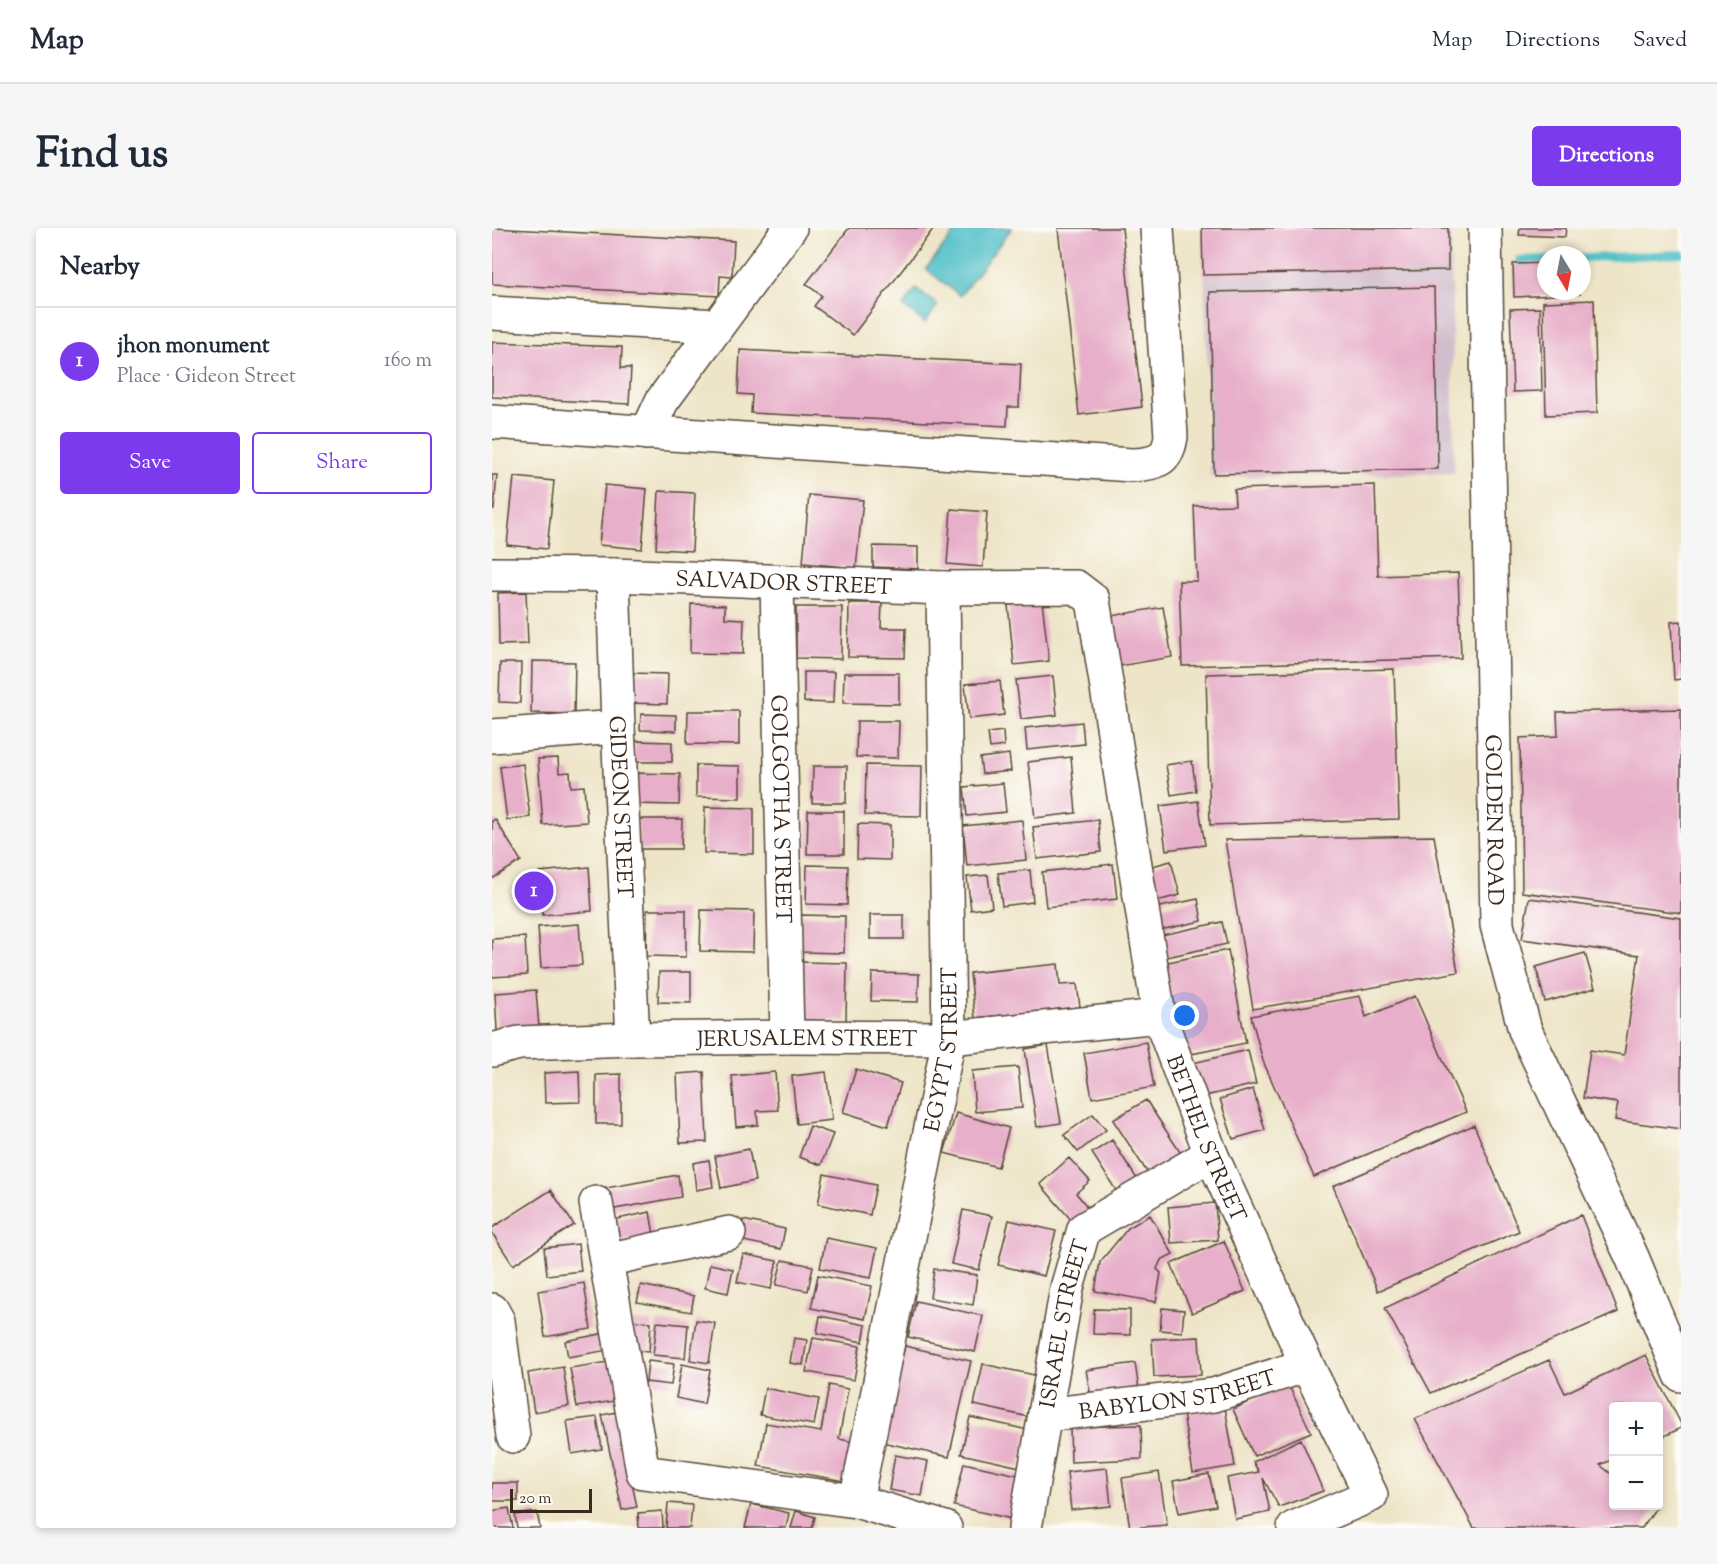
<!DOCTYPE html>
<html lang="en">
<head>
<meta charset="utf-8">
<style>
	body { margin:0; font-family:"Sorts Mill Goudy",serif; background:#f6f6f7; color:#1f2937 }
	.controls { position:absolute; right:18px; bottom:18px; display:grid; overflow:hidden; border-radius:6px; box-shadow:0 3px 9px #0003 }
	.controls button { width:54px; height:54px; display:grid; place-items:center; padding:0; border:0; border-bottom:2px solid #e0e1e3; background:#fff; color:#1f2937; font:30px sans-serif }
	.compass { position:absolute; left:1045px; top:18px; width:54px; height:54px; border-radius:50%; background:#fff; box-shadow:0 3px 9px #0003; rotate:170deg }
	.scale { position:absolute; left:18px; bottom:15px; width:82px; box-sizing:border-box; padding-left:6px; border:3px solid #3b2a1e; border-top:0; font-size:16px; line-height:21px; white-space:nowrap; color:#3b2a1e; -webkit-text-stroke:4px #fdfcf7; paint-order:stroke }
	.you { position:absolute; left:693px; top:788px; width:21px; height:21px; margin:-15px; border:4px solid #fff; border-radius:50%; background:#1a73e8; box-shadow:0 0 0 9px #1a73e833 }
	.badge { display:grid; place-items:center; width:39px; height:39px; border-radius:50%; background:#7c3aed; color:#fff; font-size:20px; font-weight:700 }
	.pin { position:absolute; translate:-50% -50%; border:3px solid #fff; box-shadow:0 2px 6px #0006 }
	.list { margin:0; padding:0; list-style:none }
	h2 { display:flex; justify-content:space-between; align-items:center; height:78px; margin:0; padding:0 24px; font-size:26px }
	h2 small { font-size:20px; font-weight:400; color:#747a83 }
	.list li { display:grid; grid-template-columns:39px 1fr auto; gap:18px; align-items:center; box-sizing:border-box; height:108px; padding:0 24px; border-top:2px solid #e0e1e3 }
	.list b { display:block; font-size:22px; white-space:nowrap }
	.list p { margin:0; font-size:20px; white-space:nowrap; color:#747a83 }
	.list em { font-size:20px; font-style:normal; color:#747a83 }
	.actions { display:flex; gap:12px; padding:18px 24px }
	.actions a { flex:1; padding:14px 0; border:2px solid #7c3aed; border-radius:6px; text-align:center; font-size:21px; color:#7c3aed }
	.actions .main { background:#7c3aed; color:#fff }
	.map { position:relative; flex:none; width:1189px; height:1300px; overflow:hidden; border-radius:6px }
	header { display:flex; align-items:center; gap:36px; box-sizing:border-box; height:84px; padding:0 30px; background:#fff; border-bottom:2px solid #e0e1e3 }
	header strong { font-size:28px }
	nav { display:flex; gap:33px; margin-inline-start:auto; font-size:21px }
	.intro { display:flex; align-items:center; justify-content:space-between; box-sizing:border-box; height:144px; padding:0 36px }
	h1 { margin:0; font-size:42px }
	.button { padding:15px 27px; border-radius:6px; background:#7c3aed; color:#fff; font-size:21px; font-weight:700 }
	main { display:flex; gap:36px; padding:0 36px }
	aside { flex:1; background:#fff; border-radius:6px; box-shadow:0 3px 9px #0003 }
	.map>svg:first-child { display:block }
</style>
</head>
<body>
<header>
<strong>Map</strong>
<nav><a>Map</a><a>Directions</a><a>Saved</a></nav>
</header>
<div class="intro"><h1>Find us</h1><a class="button">Directions</a></div>
<main>
<aside>
<h2>Nearby<small></small></h2>
<ul class="list">
<li><span class="badge">1</span><div><b>jhon monument</b><p>Place · Gideon Street</p></div><em>160 m</em></li>
</ul>
<div class="actions"><a class="main">Save</a><a>Share</a></div>
</aside>
<div class="map">
<svg width="1189" height="1300" viewBox="0 0 1189 1300">
	<rect width="100%" height="100%" fill="#fdfcf7"/>
	<filter id="ink" filterUnits="userSpaceOnUse"><feTurbulence type="fractalNoise" baseFrequency=".0167" numOctaves="2"/><feDisplacementMap in="SourceGraphic" scale="12" xChannelSelector="R" yChannelSelector="G"/><feConvolveMatrix kernelMatrix="1 2 1 2 8 2 1 2 1" color-interpolation-filters="sRGB"/></filter>
	<filter id="wash" filterUnits="userSpaceOnUse"><feTurbulence type="fractalNoise" baseFrequency=".008" numOctaves="4" result="noise"/><feDisplacementMap in="SourceGraphic" scale="24" xChannelSelector="R" yChannelSelector="G"/><feGaussianBlur stdDeviation="1.35" result="paint"/><feColorMatrix in="noise" values="0 0 0 0 0 0 0 0 0 0 0 0 0 0 0 0 0 1.4 0 .05"/><feComposite in="paint" operator="in"/></filter>
	<g filter="url(#wash)">
		<rect width="100%" height="100%" fill="#eee5c8"/>
		<path fill="#d1bdcc" d="M711,0H959L962,245L718,249Z"/>
		<path fill="#53c1c9" stroke="#477674" stroke-width="1.5" d="M466,0H520L468,68L434,41Z
			M424,61L446,77L433,95L411,78Z"/>
		<g fill="none" stroke-linecap="round" stroke-linejoin="round">
			<path stroke="#53c1c9" stroke-width="8" d="M1090,30L1189,26
				M1027,32L1054,31"/>
		</g>
		<g id="blocks">
			<path fill="#e7afc9" d="M0,0L242,13L240,49L228,48L227,68L0,56Z
				M357,0H442L361,107L322,78L330,68L314,56Z
				M566,0H630L650,179L587,187Z
				M710,0H956V42L711,47Z
				M1028,0H1074L1073,9L1027,7Z
				M1054,35V63H1087L1088,66L1022,69L1021,36Z
				M942,59L946,241L722,246L718,64Z
				M1102,72L1105,185L1054,187L1051,74Z
				M1048,80L1050,163L1021,164L1018,81Z
				M0,114L130,119L129,140H139L137,176L0,169Z
				M248,122L529,136L527,179H516L515,198L259,185L260,167L246,166Z
				M0,247H5L2,281H0Z
				M22,249L62,253L55,321L15,317Z
				M113,257L155,261L150,321L107,317Z
				M883,257L886,348L966,345L969,430L690,438L687,353H705L702,278L743,277L742,261Z
				M167,263L203,265L200,323L164,321Z
				M317,267L371,272L364,340L311,335Z
				M459,281L495,284L491,339L455,336Z
				M381,318L426,319V341L381,339Z
				M34,364L36,416L7,417L6,365Z
				M550,373L557,433L522,437L516,377Z
				M357,375H390L389,400H414L413,430L356,429Z
				M199,376L233,377V390L252,391L251,426L198,425Z
				M304,379H350L349,431L304,430Z
				M671,379L680,429L622,439L613,389Z
				M1189,393V451L1182,452L1179,394Z
				M40,433L83,434L82,486L39,485Z
				M8,435H29L28,475L7,474Z
				M902,441L907,591L718,597L714,446Z
				M312,444H342L341,475L312,474Z
				M138,445L176,446L175,476L137,475Z
				M352,445H407V476L351,475Z
				M561,448L565,487L529,491L524,452Z
				M508,453L512,487L477,491L473,456Z
				M1189,481V685L1030,664L1028,510L1066,508L1065,484Z
				M196,483H247V517L195,516Z
				M149,486L184,487V503L148,502Z
				M365,493H407L406,530L364,529Z
				M590,494L592,516L535,522L533,500Z
				M511,503L512,518L498,520L496,505Z
				M143,513L180,514V534H142Z
				M517,526L519,543L490,546L488,530Z
				M579,529L584,585L543,590L536,534Z
				M66,530L67,545L78,544L79,559L92,558L95,594L51,597L46,531Z
				M700,533L704,563L679,567L674,537Z
				M31,536L38,589L15,592L8,539Z
				M204,537L248,538V570L204,569Z
				M374,537L430,538L429,588L373,587Z
				M321,538H355L354,575H320Z
				M140,545L188,546L187,577L139,576Z
				M511,555L514,584L475,588L472,559Z
				M706,573L713,617L674,622L668,578Z
				M213,579L262,580V626L212,625Z
				M316,583H352V626H315Z
				M3,591L29,633L0,651V593Z
				M146,591H190L189,621H145Z
				M530,592L534,632L475,638L471,598Z
				M606,592L609,624L545,631L541,599Z
				M366,596L398,597V632L365,631Z
				M942,608L966,744L761,781L733,612Z
				M679,633L688,667L661,674L653,640Z
				M621,636L625,671L554,679L550,644Z
				M315,637L356,638L355,677L314,676Z
				M97,639L100,683L50,687L47,644Z
				M538,642L541,674L510,678L506,645Z
				M496,647L500,679L479,682L475,649Z
				M1037,670L1189,690V901L1123,892L1126,875L1091,870L1098,822L1132,827L1147,727L1030,711Z
				M706,671L710,693L668,702L663,680Z
				M155,682H194V729L154,728Z
				M209,682L262,683L261,724L208,723Z
				M308,687L353,688L352,725L308,724Z
				M378,687H412V711H378Z
				M730,694L735,716L670,730L665,708Z
				M87,696L90,737L49,740L46,699Z
				M33,709L35,747L0,749V711Z
				M736,722L754,815L689,828L671,735Z
				M1093,725L1103,760L1053,774L1044,739Z
				M307,734L355,735L354,793L305,792Z
				M566,736L568,757L585,756L588,779L483,790L478,745Z
				M167,744H199V775L166,774Z
				M380,745L427,746L426,774L379,773Z
				M44,762L47,800L5,803L3,765Z
				M868,768L874,789L923,768L974,884L822,949L771,833L759,788Z
				M654,814L662,859L600,870L592,825Z
				M556,817L569,895L545,899L533,821Z
				M756,822L764,856L709,869L701,835Z
				M526,839L530,880L483,884L480,843Z
				M364,841L409,855L396,898L351,884Z
				M87,843L88,874L53,875L52,845Z
				M212,844L215,914L188,915L185,846Z
				M283,844L286,882L265,883L266,897L244,899L240,848Z
				M334,844L340,892L305,896L300,848Z
				M129,846V896H104V847Z
				M761,861L773,902L741,911L728,871Z
				M654,872L690,927L657,947L621,892Z
				M464,885L517,900L506,939L452,925Z
				M601,886L614,902L586,924L572,907Z
				M982,897L1027,1003L886,1063L841,958Z
				M318,898L341,906L329,937L307,929Z
				M620,912L645,951L625,964L600,925Z
				M257,921L263,953L229,960L223,928Z
				M577,930L598,953L584,965L597,981L581,994L548,956Z
				M217,932L221,959L204,962L201,935Z
				M332,946L384,957L378,987L326,976Z
				M186,947L189,969L117,982L114,960Z
				M59,962L82,997L21,1037L0,1005V1000Z
				M723,975L726,1012L679,1015L676,979Z
				M471,982L500,988L487,1042L459,1036Z
				M158,984L162,1007L126,1014L121,992Z
				M658,987L681,1026L669,1032L665,1041L669,1045L664,1074L603,1063L608,1034L636,1000Z
				M1089,987L1126,1084L939,1165L893,1080Z
				M251,992L293,1001L289,1021L247,1012Z
				M517,992L564,1003L552,1048L506,1037Z
				M334,1010L385,1020L379,1050L328,1040Z
				M732,1013L753,1063L700,1085L679,1036Z
				M86,1016L89,1043L55,1047L52,1020Z
				M251,1026L285,1033L279,1061L245,1054Z
				M290,1032L321,1038L316,1063L284,1057Z
				M218,1036L241,1041L236,1065L213,1060Z
				M442,1041L485,1047L481,1077L438,1070Z
				M326,1047L380,1058L373,1091L319,1080Z
				M92,1055L99,1101L53,1109L46,1063Z
				M149,1057L202,1068L199,1084L145,1074Z
				M424,1073L491,1088L483,1124L416,1109Z
				M670,1080L692,1082L690,1104L668,1102Z
				M602,1081L638,1082V1107L601,1106Z
				M328,1088L374,1097L371,1114L325,1105Z
				M204,1092L223,1095L217,1135L198,1132Z
				M139,1093L159,1094L157,1124L137,1122Z
				M165,1094L196,1097L193,1130L161,1127Z
				M114,1105L117,1122L76,1129L73,1113Z
				M707,1109L709,1147L662,1149L660,1111Z
				M302,1110L315,1112L311,1137L298,1135Z
				M321,1110L368,1118L362,1152L314,1144Z
				M413,1118L479,1133L457,1229L390,1214Z
				M1154,1127L1189,1196V1200L1166,1211V1178H1122V1231L1108,1237L1122,1248V1278H1159L1163,1281L1150,1300H982L923,1191L1057,1132L1073,1165Z
				M123,1133L129,1172L85,1179L78,1140Z
				M156,1133L182,1136L179,1157L154,1154Z
				M643,1135L647,1162L599,1169L594,1142Z
				M190,1136L218,1142L212,1176L184,1170Z
				M491,1136L547,1148L537,1189L482,1177Z
				M71,1139L77,1178L42,1184L36,1145Z
				M796,1156L819,1204L762,1228L741,1181Z
				M337,1157L356,1161L347,1211L362,1214L353,1253L266,1238L274,1195L329,1204Z
				M273,1160L327,1171L322,1197L268,1187Z
				M733,1179L743,1238L701,1245L691,1186Z
				M125,1184L145,1279L130,1282L110,1187Z
				M105,1189L110,1221L80,1226L75,1193Z
				M478,1189L536,1202L528,1239L469,1226Z
				M649,1197L650,1231L579,1234L578,1199Z
				M809,1211L831,1263L787,1279L771,1250L778,1284L743,1291L735,1250L767,1244L761,1234Z
				M403,1227L436,1233L430,1268L397,1262Z
				M472,1235L530,1248L520,1291L462,1278Z
				M615,1240L619,1278L579,1282L575,1244Z
				M667,1244L675,1297L638,1300L630,1250Z
				M717,1246L724,1278L687,1285L681,1253Z
				M0,1255H26V1273H0Z
				M176,1275L200,1277L198,1300H174Z
				M259,1276L297,1285L294,1300H253Z
				M17,1280L21,1300H0V1283Z
				M170,1283L171,1300H147L146,1285Z
				M304,1283L323,1289L320,1300H299Z
				M45,1284L48,1300H25L23,1287Z"/>
		</g>
	</g>
	<g filter="url(#ink)">
		<use href="#blocks" fill-opacity="0" stroke="#564638" stroke-width="1.5"/>
		<g fill="none" stroke-linecap="round" stroke-linejoin="round">
			<defs>
				<g id="minor">
					<path id="s1" d="M993,0L1005,697L1033,802L1140,1029L1189,1147"/>
					<path d="M0,85L225,98"/>
					<path d="M0,194L640,237C663,236 676,233 679,208L665,0"/>
					<path d="M155,205L170,173L298,0"/>
					<path id="s2" d="M0,346L121,347L451,360L584,359L601,372L667,788L719,926L815,1137L879,1267L802,1300"/>
					<path id="s3" d="M121,347L126,499L141,811"/>
					<path id="s4" d="M285,355L295,809"/>
					<path d="M0,508L126,499"/>
					<path id="s5" d="M0,822L27,815L141,811L295,809L457,810L667,788"/>
					<path d="M104,975L151,1244L364,1273L453,1300"/>
					<path d="M114,1032L237,1005"/>
					<path d="M0,1082L6,1093L21,1208"/>
					<path id="s6" d="M553,1187L722,1167L815,1137"/>
					<path id="s7" d="M364,1273L457,810L451,360"/>
					<path id="s8" d="M533,1300L575,1060L592,1001L719,926"/>
				</g>
			</defs>
			<use href="#minor" stroke="#564638" stroke-width="36"/>
			<use href="#minor" stroke="#fff" stroke-width="33"/>
		</g>
	</g>
	<g text-anchor="middle" stroke-width="6" stroke-linejoin="round" paint-order="stroke">
		<g font-size="22" fill="#3b2a1e" stroke="#fdfcf7">
			<text dy="8" stroke="none"><textPath href="#s2" startOffset="292">SALVADOR STREET</textPath></text>
			<text dy="8" stroke="none"><textPath href="#s3" startOffset="232">GIDEON STREET</textPath></text>
			<text dy="8" stroke="none"><textPath href="#s4" startOffset="226">GOLGOTHA STREET</textPath></text>
			<text dy="8" stroke="none"><textPath href="#s1" startOffset="592">GOLDEN ROAD</textPath></text>
			<text dy="8" stroke="none"><textPath href="#s5" startOffset="316">JERUSALEM STREET</textPath></text>
			<text dy="8" stroke="none"><textPath href="#s7" startOffset="460">EGYPT STREET</textPath></text>
			<text dy="8" stroke="none"><textPath href="#s2" startOffset="1158">BETHEL STREET</textPath></text>
			<text dy="8" stroke="none"><textPath href="#s8" startOffset="208">ISRAEL STREET</textPath></text>
			<text dy="8" stroke="none"><textPath href="#s6" startOffset="134">BABYLON STREET</textPath></text>
		</g>
	</g>
</svg>
<div class="controls">
<button>+</button>
<button>−</button>
</div>
<svg class="compass" viewBox="-18 -18 36 36"><path d="M0-13l5 13h-10z" fill="#e53935"/><path d="M0 13l5-13h-10z" fill="#747a83"/></svg>
<div class="scale">20 m</div>
<div class="you"></div>
<div class="pin badge" style="left:42px;top:663px">1</div>
</div>
</main>
</body>
</html>
